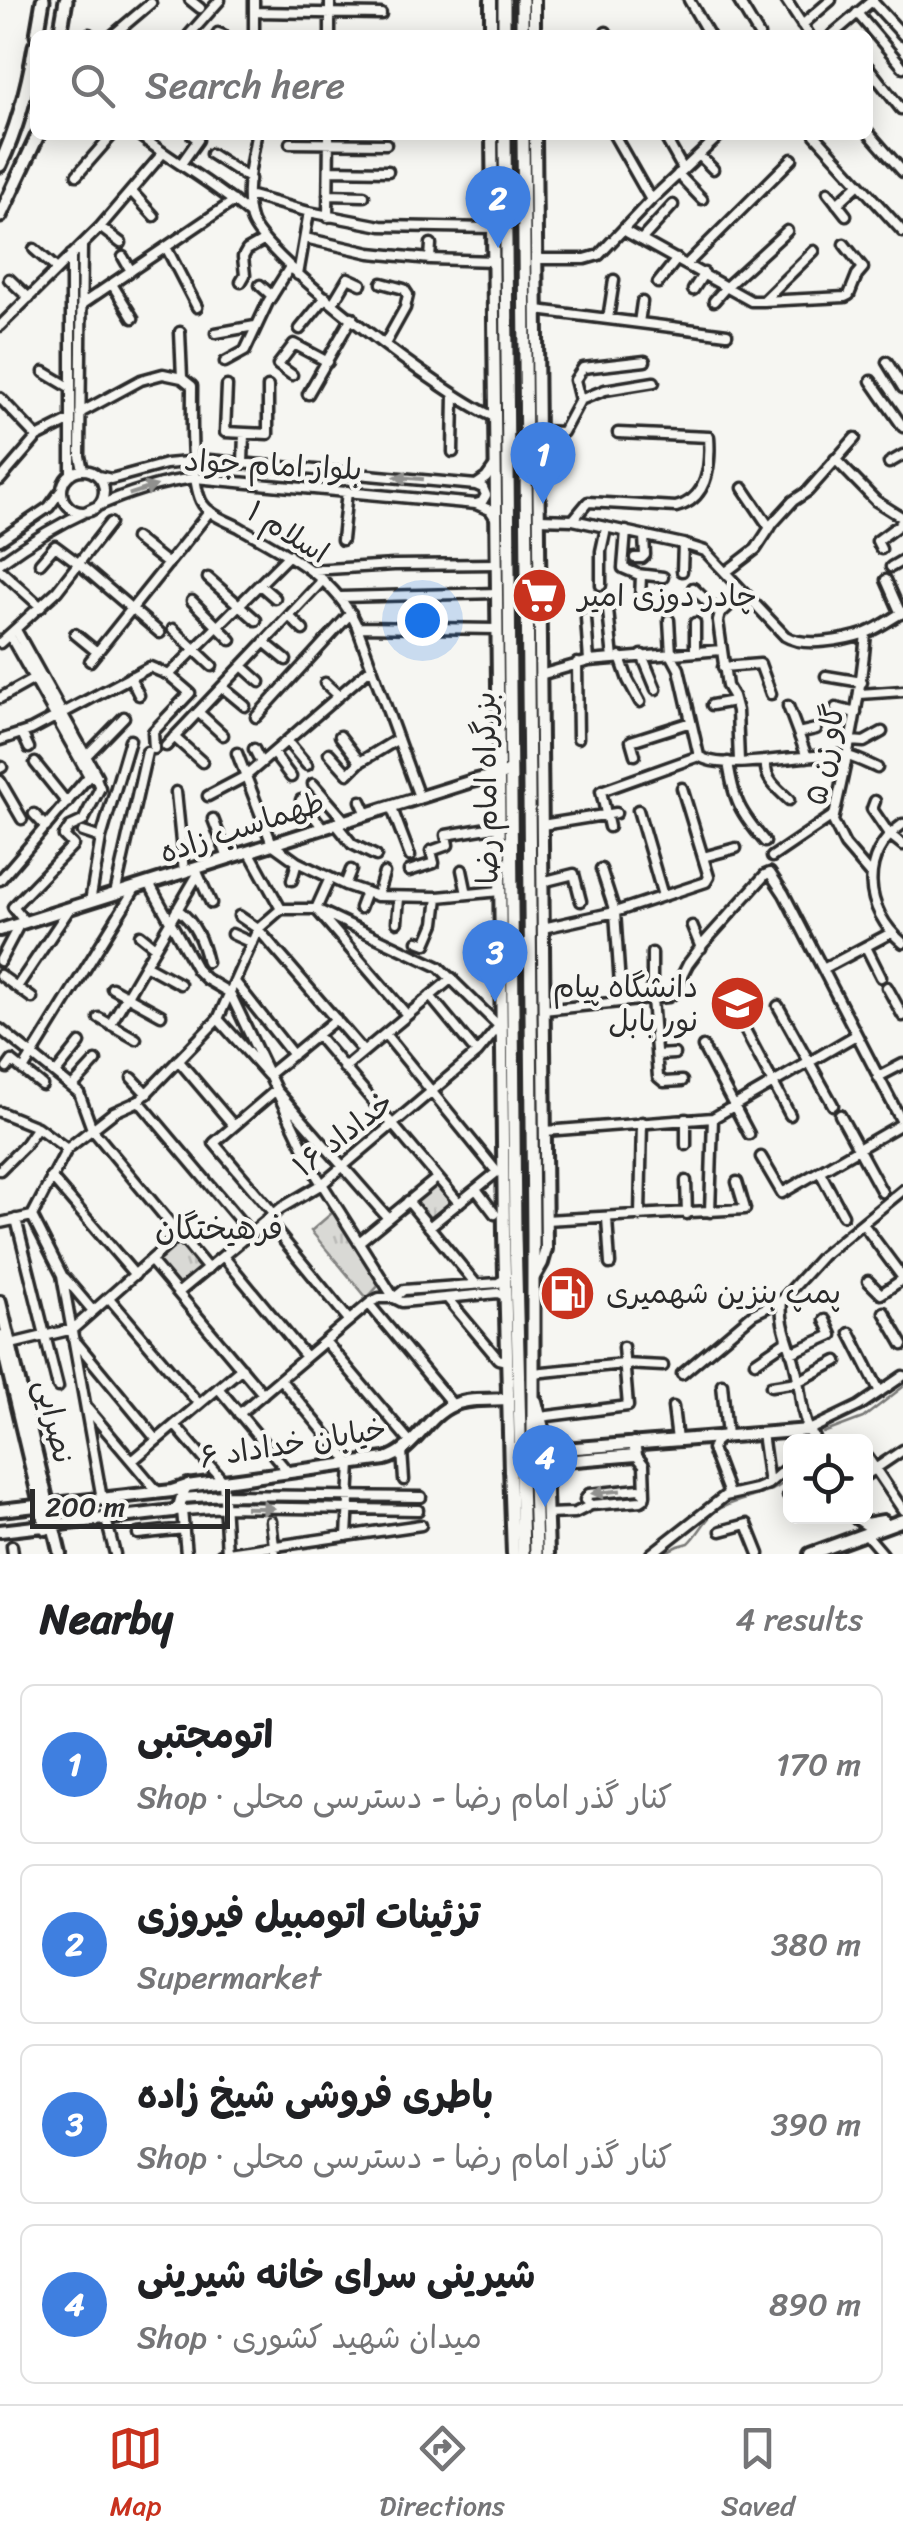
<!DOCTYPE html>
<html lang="en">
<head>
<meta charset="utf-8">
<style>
	body { margin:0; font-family:Sriracha,"Playpen Sans Arabic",sans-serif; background:#f6f6f6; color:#202124 }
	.controls { position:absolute; right:30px; bottom:30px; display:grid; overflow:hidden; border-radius:15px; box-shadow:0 5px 25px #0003 }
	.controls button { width:90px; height:90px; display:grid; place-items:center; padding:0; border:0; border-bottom:2px solid #e0e0e0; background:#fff; color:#202124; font:50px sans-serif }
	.scale { position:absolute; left:30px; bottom:25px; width:200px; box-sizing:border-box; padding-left:10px; border:5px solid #2b2b2b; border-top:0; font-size:28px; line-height:35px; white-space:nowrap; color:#2b2b2b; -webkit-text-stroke:8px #f6f6f2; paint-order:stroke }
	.you { position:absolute; left:422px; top:620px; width:35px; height:35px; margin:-25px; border:8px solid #fff; border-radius:50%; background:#1a73e8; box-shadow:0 0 0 15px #1a73e833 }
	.badge { display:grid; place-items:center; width:65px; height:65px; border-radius:50%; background:#c8321e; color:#fff; font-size:32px; font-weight:700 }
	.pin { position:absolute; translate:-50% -82px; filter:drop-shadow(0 2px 5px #0008) }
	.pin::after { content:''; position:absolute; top:52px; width:35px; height:30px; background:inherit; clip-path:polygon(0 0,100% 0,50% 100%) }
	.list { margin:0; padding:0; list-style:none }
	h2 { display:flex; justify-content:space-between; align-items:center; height:130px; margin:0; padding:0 40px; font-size:42px }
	h2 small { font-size:32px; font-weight:400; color:#757577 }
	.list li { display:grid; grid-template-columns:65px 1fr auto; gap:30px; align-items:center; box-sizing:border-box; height:160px; margin:0 20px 20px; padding:0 20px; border:2px solid #e0e0e0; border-radius:15px }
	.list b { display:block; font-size:38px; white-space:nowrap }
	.list p { margin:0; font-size:32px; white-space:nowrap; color:#757577 }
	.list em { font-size:32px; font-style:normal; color:#757577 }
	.icon { flex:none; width:55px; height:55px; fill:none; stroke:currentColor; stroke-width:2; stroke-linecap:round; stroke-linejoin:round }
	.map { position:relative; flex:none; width:903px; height:1554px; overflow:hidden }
	.search { position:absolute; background:#fff; box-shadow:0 5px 25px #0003; left:30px; right:30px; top:30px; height:110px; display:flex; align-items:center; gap:25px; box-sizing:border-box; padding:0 35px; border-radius:15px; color:#757577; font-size:38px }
	.sheet { height:850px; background:#fff }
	nav { display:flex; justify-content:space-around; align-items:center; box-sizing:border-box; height:140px; border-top:2px solid #e0e0e0; background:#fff; font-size:28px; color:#757577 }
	nav a { display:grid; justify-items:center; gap:5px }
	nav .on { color:#c8321e }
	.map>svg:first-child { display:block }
</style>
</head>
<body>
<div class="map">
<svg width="903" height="1554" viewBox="0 0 903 1554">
	<defs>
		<pattern id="grass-tufts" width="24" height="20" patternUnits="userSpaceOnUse" patternTransform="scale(2.5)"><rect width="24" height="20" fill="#d9d9d5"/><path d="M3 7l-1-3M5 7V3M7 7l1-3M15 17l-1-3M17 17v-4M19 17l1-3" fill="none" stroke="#babab7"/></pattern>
	</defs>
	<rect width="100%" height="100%" fill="#f6f6f2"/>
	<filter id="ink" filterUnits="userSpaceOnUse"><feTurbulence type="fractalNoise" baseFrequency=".01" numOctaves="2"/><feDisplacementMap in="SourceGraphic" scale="20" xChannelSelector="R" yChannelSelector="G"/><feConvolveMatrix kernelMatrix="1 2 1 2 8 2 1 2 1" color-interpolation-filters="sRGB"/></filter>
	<g filter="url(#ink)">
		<path fill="#e7e7e3" d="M749,982L762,1003L726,1027L712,1006Z"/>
		<path fill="url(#grass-tufts)" stroke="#828280" stroke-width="2.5" d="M436,1184L452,1203L430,1221L414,1202Z
			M333,1212L379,1285L367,1298L311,1231Z
			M180,1241L202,1267L179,1287L157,1261Z"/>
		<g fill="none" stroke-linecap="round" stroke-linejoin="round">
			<path stroke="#7a7a78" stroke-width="2.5" d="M823,1433L863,1418L903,1387
				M808,1442V1441
				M662,1554L678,1546L689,1543C699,1534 705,1519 716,1511C739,1495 773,1499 790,1476"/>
			<defs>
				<path id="minor" d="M190,0L200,8
					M254,0V35
					M689,0L709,35
					M738,0L759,35
					M786,0L809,35
					M872,1L903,35
					M254,12L381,14
					M857,13L903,67
					M802,25L831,0
					M606,32L607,35
					M218,33L223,35
					M89,34L90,35
					M113,35L151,3
					M189,35L220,0
					M330,35V0
					M832,35L873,0
					M868,67L901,109
					M868,132L903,172
					M139,135C175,163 215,184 249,214
					M256,135C252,161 243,193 251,219C262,258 453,402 495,417
					M614,135L651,200
					M664,135L683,169
					M815,135L903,232
					M290,143L386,144
					M211,154L250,179
					M699,155L713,169
					M181,164L198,140L192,135
					M329,170L388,171
					M678,174L702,199
					M77,175L112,135
					M131,191L154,216
					M828,192L846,215
					M248,195L309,212L381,226L493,228
					M328,195L364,196
					M837,204L859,184
					M328,217L329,135
					M100,227L121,243
					M623,230L751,301H763L814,251
					M305,238L370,253L430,259L494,261
					M641,240L673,205
					M82,245L80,456L83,470
					M166,247L234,201
					M34,249L57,269
					M123,257L131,271
					M430,259L431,244
					M536,259H585L599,255L651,200L720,135
					M687,264L792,159
					M298,275L309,212
					M9,279L29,298
					M241,282L245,275L243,257L247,250L263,241
					M382,283L404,289L408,295L405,308L385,344
					M658,283L677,259
					M112,284L133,318
					M260,285L272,296
					M693,290L704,273
					M714,301L727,286L787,231
					M763,301L845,297L849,295L857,275L863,268L844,244
					M333,303L348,278L361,284
					M82,304L166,247L197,307
					M537,310L727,334
					M608,319L614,280
					M639,323L642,302
					M0,326L100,227L163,153
					M300,329L326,297
					M180,332L182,378
					M216,333L255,326
					M225,362L245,351L268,302L290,267
					M887,362L903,388
					M44,372L71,388
					M292,375L278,365L294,344L328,362
					M182,378L192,386C192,413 190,478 201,501C207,514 227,521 239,527C284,553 333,575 356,624L419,797
					M871,381L903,427
					M227,386L225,432L268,434V387
					M308,394L352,317
					M0,398L37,437
					M580,400L575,380L583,368L645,361
					M80,413L141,380L163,374L182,378
					M538,431L563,432L580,400L605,390L654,382
					M453,452L454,395
					M835,459L876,501L903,518
					M243,463L244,433
					M889,463L903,455
					M62 491a21 21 0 1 1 42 0a21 21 0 1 1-42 0Z
					M71,474V255
					M98,476L111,479L166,464L209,460L476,485L486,478L494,467
					M0,480L37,437L71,420
					M476,485L483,488L486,495L482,502L476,504
					M743,488L770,528
					M539,519L573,520L683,544L705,551L785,636C804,648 845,640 866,633C879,628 891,619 903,612
					M573,520L588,502L676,507C708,499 711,465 709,437L618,433
					M626,531L623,568L637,574L663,577
					M135,538L168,564
					M0,540L49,507L60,492
					M342,540L347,491
					M881,549L877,541L903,522
					M635,558H642L645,555L644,536
					M0,563C55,523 126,486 195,478L476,504L490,510L496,519
					M40,563L55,546L78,563L160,633
					M891,567L903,560
					M0,570L41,607
					M311,570L394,565L497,564
					M682,571L683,544
					M726,572L756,549L773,523L793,501L808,491L855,438
					M208,578L256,620
					M886,580L901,614
					M260,585L275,598
					M601,585V551L606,528
					M693,588L720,614
					M341,597L497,593
					M640,600L641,575
					M192,601L231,640
					M608,610L613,659
					M289,616L303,630
					M586,618L589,661
					M669,620L671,654L679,669L699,756
					M358,627L497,629
					M173,629L212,666
					M866,633C861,697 847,758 833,821L845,845L870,874
					M75,634L97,652
					M10,636L89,776
					M264,642L286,660
					M0,643L57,591L110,523
					M695,651V623
					M642,655L656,689
					M620,657L628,680L640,702
					M90,661L210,511
					M577,663L578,738
					M242,666L260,682
					M723,667L760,664L771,694
					M169,675L289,555
					M540,675L589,661L721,650
					M826,676L862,682
					M130,677L139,695
					M325,683L339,696
					M222,687L245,706
					M860,694L903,691
					M0,698L34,679
					M712,705L734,701
					M788,706L807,757
					M836,708L856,713
					M198,712L223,735
					M256,717L351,613
					M22,733L29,748
					M798,733L816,729
					M340,736L360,762
					M174,737L202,762
					M0,740L31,730L150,667L169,675L190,693L153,732L154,749
					M287,741L307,765
					M850,741L864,742L882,732
					M166,746L323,580
					M254,749L261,763
					M237,753L272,844L297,862L345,885L377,896L438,897L500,891
					M273,753L291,777
					M329,753L348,774L360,762L398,739
					M87,755L124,717
					M635,755L631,741L691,722
					M739,761L737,711L733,696L727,686L718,621L720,614L744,592
					M766,761C764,780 777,788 789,800
					M728,762C734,801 739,811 765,842
					M35,763L67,803
					M0,768L2,767
					M0,781L22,819
					M313,784L345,821
					M176,792L184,872
					M208,796L246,776L372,667
					M301,800L323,828
					M361,801L367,814
					M875,801L872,809L889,834L903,845
					M391,806L410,856
					M638,810L663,896
					M34,814L46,827
					M213,819L228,858
					M336,824L352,844L376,856
					M903,824C858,855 864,910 903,943
					M542,825L616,813
					M609,827L601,791L699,756C724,774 813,750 847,756C857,758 868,764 877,768
					M83,832L101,838
					M249,851L281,909
					M703,857L736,848
					M772,857L834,815
					M601,869L615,912L621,1000
					M462,870L467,894
					M409,871L434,863L431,851L448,845L446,835L500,826
					M197,872L211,903
					M330,878L316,909L407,1015
					M0,880L89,776L95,779L97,776L16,630
					M292,880L297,862
					M542,882L574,874L581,901
					M149,883L197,970L206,979L230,993L317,1176L394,1298
					M345,885L351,870
					M115,894L147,752
					M377,896L384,873
					M90,902L101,838L130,740
					M360,908L366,892
					M177,909C195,922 202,941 207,962
					M239,916L258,929L363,1051
					M25,922L13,907L73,845L64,836L70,827L83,821L100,788L96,778
					M397,922L399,898
					M692,926L701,948
					M543,928L615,912L706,882L709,877L682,788
					M232,934L252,943
					M140,935L155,947
					M418,941L426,944L435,923L438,897
					M866,947L881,977
					M652,953V998L658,1077L664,1082L682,1081
					M0,961L19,925
					M145,965L180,984
					M823,969L891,933
					M0,975L32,998
					M235,982L293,1055
					M17,987L70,908
					M887,987L903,1016
					M112,988L161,1015
					M430,996L477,1053
					M778,1006L833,1105
					M543,1010L668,997L673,994L688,964L703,944L765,875L770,873L784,894L903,1124
					M99,1018L136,1039
					M218,1019L268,1075L336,1019
					M110,1025L198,874
					M743,1026L790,1115
					M0,1029L79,1093L92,1129L208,1269
					M385,1034L497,1172L429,1227
					M317,1035L459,1203
					M703,1047L749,1134
					M657,1055L674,1054
					M178,1060L234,1126
					M7,1068L12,1061L42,1085
					M344,1068L452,978
					M23,1070L136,887
					M56,1073L80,1043
					M878,1077L903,1064
					M132,1078L147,1094
					M73,1086L96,1061
					M139,1101L251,1234
					M0,1112L37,1127L67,1149
					M840,1115L882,1192
					M545,1131L713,1118L856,1035
					M686,1145V1119
					M761,1157L782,1193L903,1123
					M0,1170L24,1146L37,1127
					M820,1172L843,1215
					M51,1177L135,1275
					M686,1181L687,1214
					M476,1189L495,1214
					M408,1201L476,1284
					M710,1212L713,1118
					M274,1214L214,1143L276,1090L388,1218
					M32,1216L67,1149L114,1112L139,1101L218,1019L258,929L281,909H316L439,967L502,1029
					M32,1216L62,1275L102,1499
					M640,1216L642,1122
					M607,1218L610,1264
					M16,1219L58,1387
					M267,1220L349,1320
					M545,1220L745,1209L737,1182
					M0,1223L32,1216
					M863,1224L903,1278
					M359,1242L437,1178
					M223,1256L306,1357
					M151,1261L263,1394
					M65,1278L93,1311
					M505,1279L498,1283L404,1290L394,1298L402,1302L498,1293L506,1297
					M868,1281L881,1294L903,1279
					M178,1293L281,1208L322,1184L477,1053L499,1026
					M109,1298L199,1404
					M447,1298L498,1359L507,1361
					M782,1300C779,1325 790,1342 795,1365C801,1387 799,1408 809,1430L859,1406L903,1376
					M369,1304L453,1405
					M884,1312L903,1345
					M850,1333L880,1392
					M325,1341L411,1443
					M77,1343L157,1440
					M11,1344L73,1329L179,1235
					M791,1353L832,1335L825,1320
					M755,1362L786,1341
					M533,1373L624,1364L663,1366
					M682,1374L753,1314L782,1300L822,1256L903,1190
					M280,1379L351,1464L347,1536
					M722,1384L727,1436
					M771,1386L797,1382L837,1361
					M218,1388L288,1472
					M673,1407L677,1440
					M87,1408L158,1492
					M239,1414L371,1302L379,1298H394
					M540,1417L628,1406L623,1347
					M175,1425L223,1481L227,1554
					M762,1433L768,1477
					M722,1436L715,1442L712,1449L729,1494
					M402,1451L404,1480
					M636,1455L644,1465L645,1495
					M868,1458L903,1510
					M132,1461L242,1368
					M866,1475L903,1450
					M788,1495L790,1494
					M182,1498L224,1495L421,1497
					M182,1510L186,1554
					M173,1511L224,1507L418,1510
					M546,1514L575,1513L591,1505L641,1501L644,1499L645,1494L639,1489L589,1494L585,1500L591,1505
					M106,1519L115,1554
					M271,1521L275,1554
					M721,1531L747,1524L759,1554
					M138,1534L184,1529
					M866,1534L883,1554
					M12,1546L13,1554
					M221,1554L421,1525
					M651,1554L725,1496L756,1489L768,1484L785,1469L790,1461"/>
				<path id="major" d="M491,0V35
					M534,0V35
					M492,135L504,1234L510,1472
					M0,930L472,781L505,773
					M534,1277L542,1263L546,1249L535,135
					M0,1302L60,1554
					M0,1336L46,1529
					M536,1401L544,1432L548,1554
					M634,1443L636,1455L564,1461L559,1455V1451L564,1449L809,1430L815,1442
					M510,1466L513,1554
					M0,1510L172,1491L187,1486L385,1459C415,1451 426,1416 453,1405C468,1398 491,1400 508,1399
					M857,1518L866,1524L883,1521
					M0,1531L173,1511L179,1507L184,1490L188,1485
					M810,1554L903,1520"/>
				<path id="highway" d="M504,0V35
					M522,0V35
					M37,35L43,0
					M60,35L66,0
					M505,135L515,1235L523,1554
					M523,135L533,1235V1441L536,1554
					M0,165C18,127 28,87 35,46
					M0,216L38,135"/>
			</defs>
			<use href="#minor" stroke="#2b2b2b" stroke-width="15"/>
			<use href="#major" stroke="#2b2b2b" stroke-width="18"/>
			<use href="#highway" stroke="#2b2b2b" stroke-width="19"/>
			<use href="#minor" stroke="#f6f6f2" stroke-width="8"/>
			<use href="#major" stroke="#f6f6f2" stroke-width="10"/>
			<use href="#highway" stroke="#f6f6f2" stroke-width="11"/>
		</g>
		<defs><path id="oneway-solid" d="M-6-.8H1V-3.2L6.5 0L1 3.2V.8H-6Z" transform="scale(2.5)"/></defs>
		<g fill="#90908e">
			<use href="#oneway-solid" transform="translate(409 478) rotate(-175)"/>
			<use href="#oneway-solid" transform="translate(143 490) rotate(-18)"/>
			<use href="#oneway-solid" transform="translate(606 1492) rotate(174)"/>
			<use href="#oneway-solid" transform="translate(260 1508) rotate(1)"/>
		</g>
	</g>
	<defs>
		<symbol id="supermarket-disc" viewBox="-11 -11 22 22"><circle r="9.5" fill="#c8321e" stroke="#f6f6f2"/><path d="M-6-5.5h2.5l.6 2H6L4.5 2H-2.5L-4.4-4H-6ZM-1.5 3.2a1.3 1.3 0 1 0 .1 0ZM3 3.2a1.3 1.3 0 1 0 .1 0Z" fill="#fff"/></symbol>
		<symbol id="university-disc" viewBox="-11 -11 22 22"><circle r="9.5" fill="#c8321e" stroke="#f6f6f2"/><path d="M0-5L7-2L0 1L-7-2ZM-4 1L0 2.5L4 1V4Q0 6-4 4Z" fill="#fff"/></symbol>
		<symbol id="fuel-disc" viewBox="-11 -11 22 22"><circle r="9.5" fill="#c8321e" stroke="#f6f6f2"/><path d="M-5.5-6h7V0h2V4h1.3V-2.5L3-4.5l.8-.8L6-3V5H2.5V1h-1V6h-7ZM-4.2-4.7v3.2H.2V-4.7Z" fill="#fff"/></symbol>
	</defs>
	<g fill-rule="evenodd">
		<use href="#supermarket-disc" x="508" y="564" width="63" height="63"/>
		<use href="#university-disc" x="706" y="972" width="63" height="63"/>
		<use href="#fuel-disc" x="536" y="1262" width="63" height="63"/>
	</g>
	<g text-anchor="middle" stroke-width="9" stroke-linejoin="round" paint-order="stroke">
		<g font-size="30" fill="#2b2b2b" stroke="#f6f6f2">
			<text transform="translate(273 465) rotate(3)" y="10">بلوار امام جواد</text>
			<text transform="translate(288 532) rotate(32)" y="10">اسلام ۱</text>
			<text transform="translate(825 755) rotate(-79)" y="10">گاو زن ۵</text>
			<text transform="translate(486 788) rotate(-91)" y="10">بزرگراه امام رضا</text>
			<text transform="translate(242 827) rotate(-18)" y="10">طهماسب زاده</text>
			<text transform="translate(343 1134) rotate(-38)" y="10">خداداد ۱۶</text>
			<text transform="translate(55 1422) rotate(77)" y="10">نصرایی</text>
			<text transform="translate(293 1443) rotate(-9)" y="10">خیابان خداداد ۶</text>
		</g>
		<g font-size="30" fill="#2b2b2b" stroke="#f6f6f2" text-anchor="start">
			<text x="578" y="606">چادر دوزی امیر</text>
			<text x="698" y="997" text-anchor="end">دانشگاه پیام<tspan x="698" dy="34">نور بابل</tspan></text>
			<text x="606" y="1303">پمپ بنزین شهمیری</text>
		</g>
		<g font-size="32" fill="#2b2b2b" stroke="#f6f6f2">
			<text x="219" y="1239">فرهیختگان</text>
		</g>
	</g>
</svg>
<div class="controls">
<button><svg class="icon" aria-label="locate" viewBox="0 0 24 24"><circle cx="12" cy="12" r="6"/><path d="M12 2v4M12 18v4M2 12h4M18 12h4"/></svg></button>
</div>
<div class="scale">200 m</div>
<div class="you"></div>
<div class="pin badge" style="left:543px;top:504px;background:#3f7fe0">1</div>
<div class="pin badge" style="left:498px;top:248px;background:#3f7fe0">2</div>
<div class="pin badge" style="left:495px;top:1002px;background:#3f7fe0">3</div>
<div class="pin badge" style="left:545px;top:1507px;background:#3f7fe0">4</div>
<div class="search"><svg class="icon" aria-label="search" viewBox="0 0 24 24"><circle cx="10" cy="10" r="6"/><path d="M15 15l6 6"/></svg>Search here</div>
</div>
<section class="sheet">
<h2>Nearby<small>4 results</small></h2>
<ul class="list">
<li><span class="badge" style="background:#3f7fe0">1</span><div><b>اتومجتبی</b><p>Shop · کنار گذر امام رضا - دسترسی محلی</p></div><em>170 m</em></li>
<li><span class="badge" style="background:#3f7fe0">2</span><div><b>تزئینات اتومبیل فیروزی</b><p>Supermarket</p></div><em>380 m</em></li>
<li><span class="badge" style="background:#3f7fe0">3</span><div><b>باطری فروشی شیخ زاده</b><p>Shop · کنار گذر امام رضا - دسترسی محلی</p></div><em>390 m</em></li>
<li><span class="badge" style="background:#3f7fe0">4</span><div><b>شیرینی سرای خانه شیرینی</b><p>Shop · میدان شهید کشوری</p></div><em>890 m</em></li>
</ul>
</section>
<nav>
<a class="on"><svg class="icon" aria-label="map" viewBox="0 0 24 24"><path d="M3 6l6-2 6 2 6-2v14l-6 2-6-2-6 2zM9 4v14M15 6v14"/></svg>Map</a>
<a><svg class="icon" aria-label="directions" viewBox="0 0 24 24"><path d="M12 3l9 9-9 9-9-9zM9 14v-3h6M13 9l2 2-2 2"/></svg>Directions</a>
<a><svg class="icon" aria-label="saved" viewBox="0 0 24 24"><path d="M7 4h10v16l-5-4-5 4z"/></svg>Saved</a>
</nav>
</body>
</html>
